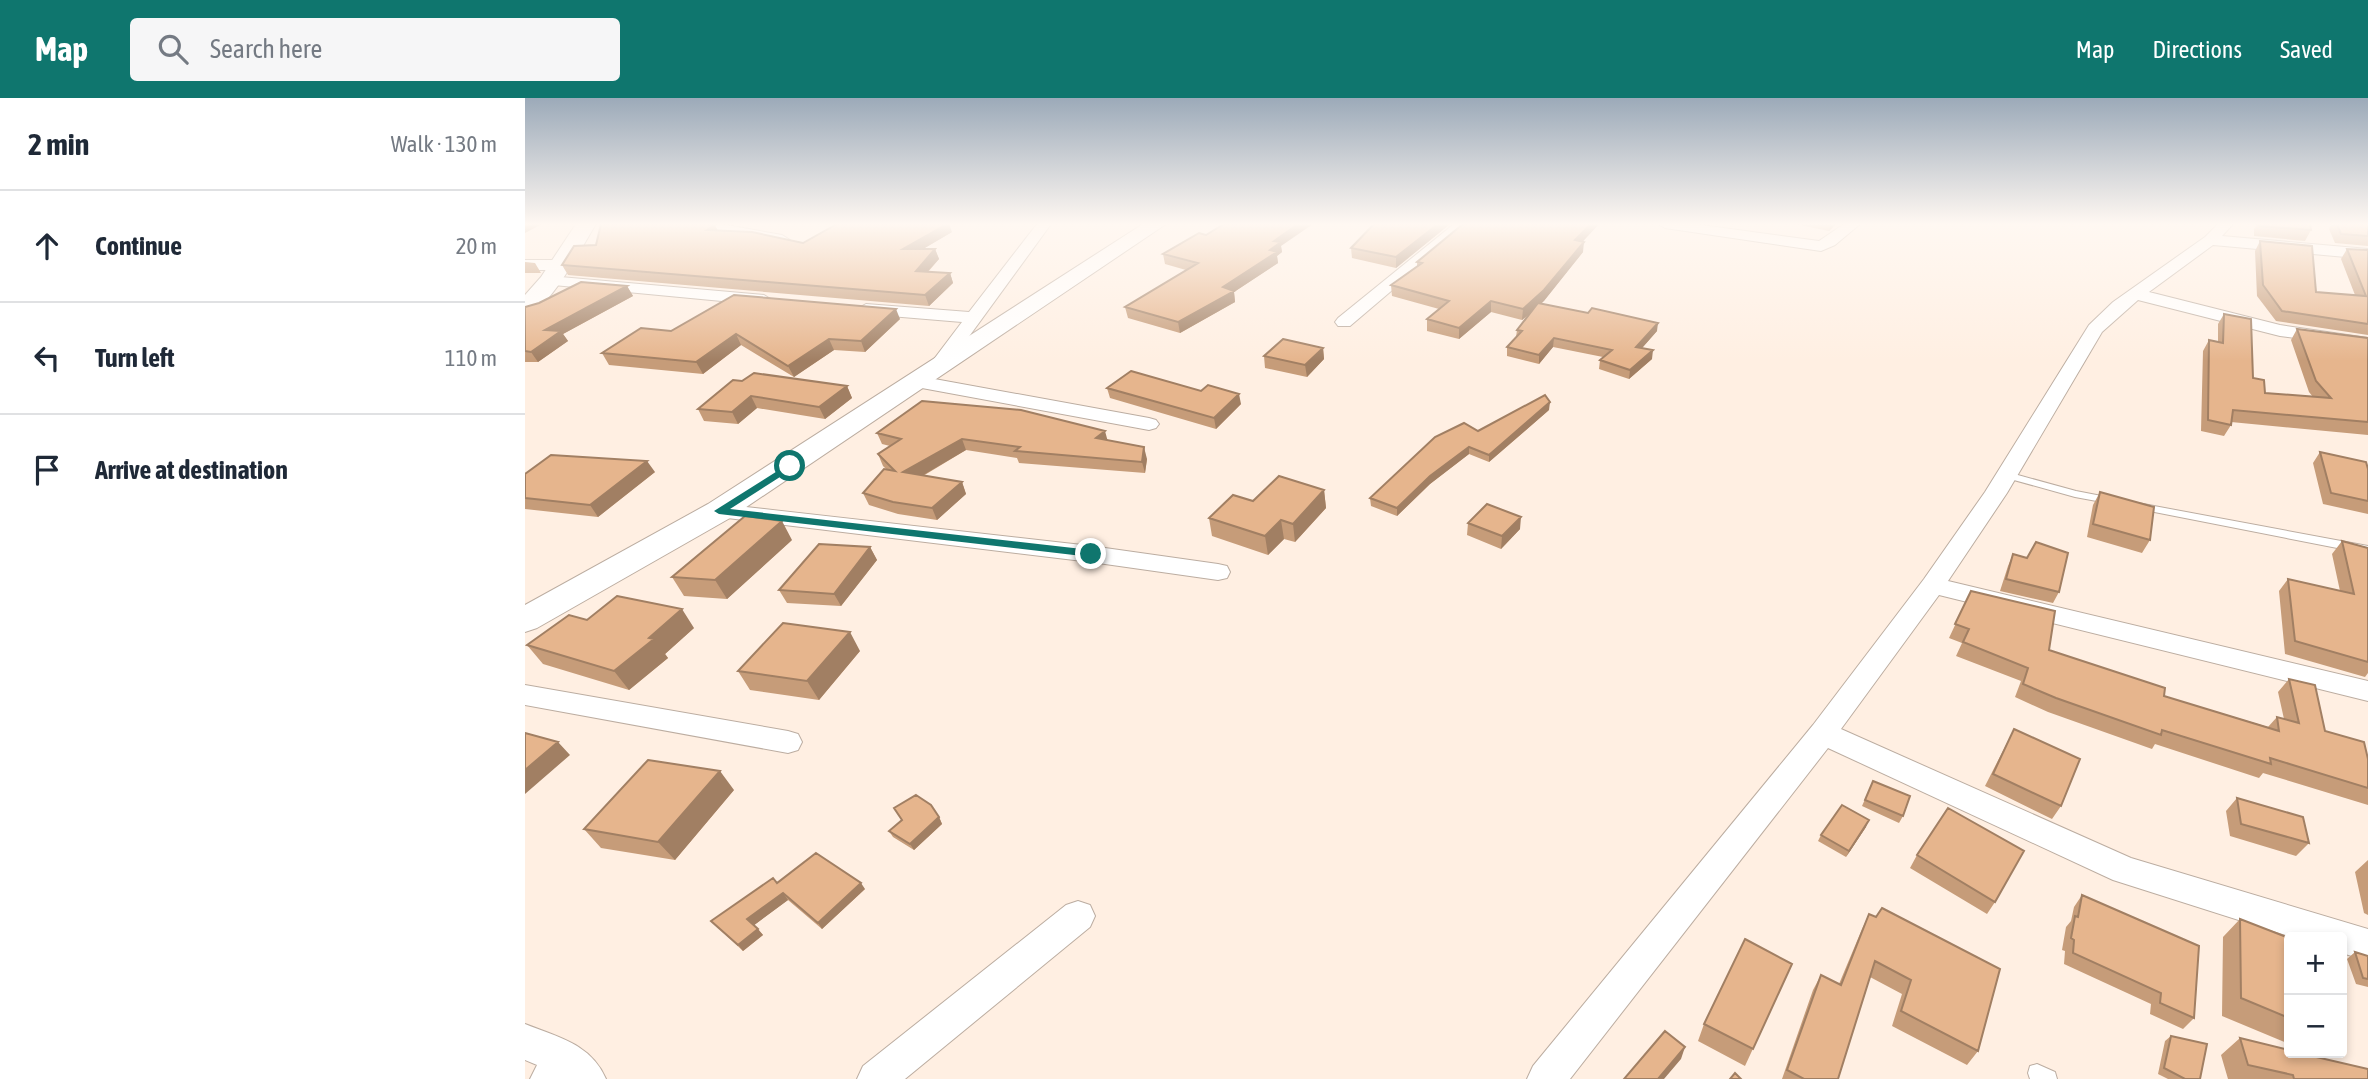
<!DOCTYPE html>
<html lang="en">
<head>
<meta charset="utf-8">
<style>
	body { margin:0; font-family:"Asap Condensed",sans-serif; background:#f6f6f7; color:#1f2937 }
	.controls { position:absolute; right:21px; bottom:21px; display:grid; overflow:hidden; border-radius:7px; box-shadow:0 4px 10px #0003 }
	.controls button { width:63px; height:63px; display:grid; place-items:center; padding:0; border:0; border-bottom:2px solid #e0e1e3; background:#fff; color:#1f2937; font:35px sans-serif }
	.stop { position:absolute; width:21px; height:21px; margin:-16px; border:5px solid #0f766e; border-radius:50%; background:#fff }
	.stop.end { background:#0f766e; border-color:#fff; box-shadow:0 2px 7px #0008 }
	.list { margin:0; padding:0; list-style:none }
	h2 { display:flex; justify-content:space-between; align-items:center; height:91px; margin:0; padding:0 28px; font-size:30px }
	h2 small { font-size:23px; font-weight:400; color:#747a83 }
	.list li { display:grid; grid-template-columns:46px 1fr auto; gap:21px; align-items:center; box-sizing:border-box; height:112px; padding:0 28px; border-top:2px solid #e0e1e3 }
	.list b { display:block; font-size:26px; white-space:nowrap }
	.list em { font-size:23px; font-style:normal; color:#747a83 }
	.icon { flex:none; width:38px; height:38px; fill:none; stroke:currentColor; stroke-width:2; stroke-linecap:round; stroke-linejoin:round }
	.map { position:relative; flex:none; width:1843px; height:981px; overflow:hidden }
	header { display:flex; align-items:center; gap:42px; box-sizing:border-box; height:98px; padding:0 35px; background:#0f766e; color:#fff }
	header strong { font-size:33px }
	nav { display:flex; gap:38px; margin-inline-start:auto; font-size:24px }
	.search { width:490px; height:63px; background:#f6f6f7; display:flex; align-items:center; gap:18px; box-sizing:border-box; padding:0 24px; border-radius:7px; color:#747a83; font-size:26px }
	main { display:flex }
	aside { flex:1; background:#fff }
	.map>svg:first-child { display:block }
</style>
</head>
<body>
<header>
<strong>Map</strong>
<div class="search"><svg class="icon" aria-label="search" viewBox="0 0 24 24"><circle cx="10" cy="10" r="6"/><path d="M15 15l6 6"/></svg>Search here</div>
<nav><a>Map</a><a>Directions</a><a>Saved</a></nav>
</header>
<main>
<aside>
<h2>2 min<small>Walk · 130 m</small></h2>
<ul class="list">
<li><svg class="icon" aria-label="ahead" viewBox="0 0 24 24"><path d="M12 20V5M6 11l6-6 6 6"/></svg><div><b>Continue</b></div><em>20 m</em></li>
<li><svg class="icon" aria-label="left" viewBox="0 0 24 24"><path d="M17 20v-9H6M10 6l-5 5 5 5"/></svg><div><b>Turn left</b></div><em>110 m</em></li>
<li><svg class="icon" aria-label="arrive" viewBox="0 0 24 24"><path d="M6 21V4h12l-3 4 3 4H6"/></svg><div><b>Arrive at destination</b></div></li>
</ul>
</aside>
<div class="map">
<svg width="1843" height="981" viewBox="0 0 1843 981">
	<rect width="100%" height="100%" fill="#ffefe2"/>
	<g fill="none" stroke-linecap="round" stroke-linejoin="round">
		<defs>
			<path id="lane" d="M1482,374L1551,393L1592,401L1594,403L1588,406L1550,399L1478,379L1477,377Z
				M1613,405L1843,448V456L1609,410L1607,408Z
				M1512,966L1530,974L1532,981H1505L1503,975L1505,968Z"/>
			<path id="street" d="M168,126H196L257,137L265,142L257,147L175,130Z
				M512,126H526L416,277H402L400,273L437,224L341,216L332,211L341,206L444,214Z
				M929,126H945L825,228H813L810,224L813,220Z
				M1133,126H1169L1294,143L1319,126H1335L1310,147L1296,153L1140,130Z
				M1693,126H1708L1697,138L1843,151V161L1688,147L1624,194L1755,227L1843,240V250L1755,238L1613,202L1577,234L1482,395L1423,483L1843,583V603L1414,497L1316,631L1606,760L1843,831V863L1817,855V839H1767L1588,782L1303,650L1045,981H1002L1008,968L1288,627L1399,481L1460,394L1564,227L1588,204L1680,139Z
				M0,162H34L42,167L34,172H0Z
				M24,178L239,197L247,202L239,207L18,186L16,183Z
				M393,278L624,320L631,322L634,326L631,330L624,332L386,288L383,284Z
				M194,406L566,448L693,466L702,468L705,474L702,480L693,482L566,464L186,418L183,413L186,408Z
				M0,587L263,633L273,636L277,644L273,652L263,655L0,607Z
				M553,803L565,807L570,818L565,829L380,981H332L338,968L541,807Z
				M0,926C33,939 66,946 81,981H5L12,967L0,962Z"/>
			<path id="secondary" d="M51,126H71C57,148 25,212 0,218V197L16,179Z
				M618,126H641L205,420L12,530L0,534V507L183,406Z"/>
		</defs>
		<use href="#lane" stroke="#bcada1" stroke-width="2"/>
		<use href="#street" stroke="#bcada1" stroke-width="2"/>
		<use href="#secondary" stroke="#bcada1" stroke-width="2"/>
		<use href="#lane" fill="#fff" fill-rule="evenodd"/>
		<use href="#street" fill="#fff" fill-rule="evenodd"/>
		<use href="#secondary" fill="#fff" fill-rule="evenodd"/>
	</g>
	<path fill="#c69c79" d="M847,126H925L871,170L827,160L826,150L849,126Z
		M938,126H1074L1057,144L1058,154L1016,206L1132,233L1117,250L1127,261L1104,281L1074,271L1075,262L1078,259L1028,249L1014,266L982,258V249L991,239L992,232L1006,215L997,222L966,214L934,241L902,233V221L914,211L867,198L866,187L892,168V164Z
		M1270,126H1311L1304,133Z
		M1732,126H1785L1786,132L1780,143L1729,138V131Z
		M1805,126H1843V148L1810,145L1804,131L1806,127Z
		M193,132L278,145L427,134L398,151H410L414,161L403,174L425,175L428,185L404,208L43,177L37,167L71,147Z
		M681,137L756,148L757,154L752,158L753,165L709,194L710,204L655,235L603,220L600,209L661,172L640,166L638,156Z
		M1735,143L1791,194L1830,197L1816,161L1822,151L1843,152V237L1751,223L1732,198L1730,153Z
		M0,164L10,165L16,175H0Z
		M102,188L108,198L38,236L43,243L13,264H0V209Z
		M1699,216L1728,280L1740,295L1788,299L1784,294L1766,242L1772,231L1843,240V337L1706,324V327L1699,338L1676,333L1678,253L1684,242L1693,244V226Z
		M375,221L340,254L309,252L269,279L216,247L178,276L84,267L77,255L146,233Z
		M798,250L799,261L782,279L740,270L739,258Z
		M208,282L322,288L327,300L300,321L232,310L213,326L179,323L173,311Z
		M582,290L716,306L691,331L585,300Z
		M1024,312L964,364L944,356L905,386L872,418L846,408L845,400L953,333Z
		M352,335L582,342L622,361L620,375L494,365L492,360L441,352L398,378L437,384L441,396L412,422L373,416L344,407L338,395L362,372L358,368L353,356L365,348L357,346Z
		M1795,354L1843,371V416L1798,406L1788,365Z
		M130,374L73,419L0,411V376Z
		M799,392L801,410L770,444L759,441L743,457L687,438L684,420L728,403Z
		M1575,394L1625,442L1617,455L1562,439L1568,407Z
		M943,425L995,431L976,451L942,437Z
		M267,442L202,501L159,498L147,479Z
		M1817,443L1843,450V575L1840,579L1760,556L1754,493L1763,481L1815,493L1807,456Z
		M345,449L352,462L316,508L262,505L254,492Z
		M1488,456L1534,494L1528,505L1475,493L1483,468Z
		M1446,493L1524,552L1639,598L1743,629L1752,619L1759,621L1753,594L1764,581L1800,633L1843,661V707L1738,675L1734,680L1630,646L1627,651L1523,614L1490,599L1496,583L1431,558L1437,545L1424,540Z
		M62,522L169,530L140,556L143,560L104,592L18,566L2,547Z
		M335,553L294,602L225,592L213,573Z
		M1489,631L1536,708L1527,721L1460,688Z
		M1348,683L1378,718L1374,725L1337,708Z
		M209,692L150,762L76,750L59,731Z
		M1712,700L1784,745L1771,758L1705,738L1701,713Z
		M414,719L417,726L389,752L368,739L364,733Z
		M1341,729L1321,759L1293,743L1296,737Z
		M1392,757L1470,804L1462,816L1385,770Z
		M1843,762V817L1839,815L1830,774Z
		M252,785L340,791L297,831L263,802L229,827L238,837L218,853L186,823Z
		M1557,797L1669,920L1658,931L1625,916L1626,906L1539,866L1540,853L1537,852L1541,829L1546,823L1549,809Z
		M1344,816L1453,953L1442,967L1367,928L1377,896L1345,879L1313,981H1257L1288,892L1296,877L1314,886L1337,831Z
		M1715,821L1764,840V946L1697,918L1698,839Z
		M1830,854L1843,858V889L1831,886L1822,861Z
		M1267,866L1220,968L1173,943L1179,926Z
		M1646,938L1675,981H1643L1633,976L1640,943Z
		M1715,940L1843,981H1703L1696,957Z
		M1786,955H1801L1796,959Z"/>
	<path fill="#a17f63" d="M0,126H17L0,135Z
		M422,126H424L427,134L381,161L378,151Z
		M773,126H788L756,148L757,154L752,158L753,165L709,194L710,204L655,235L653,224L745,152L749,143Z
		M913,126H925L871,170V159Z
		M1066,126H1074L1049,153L1050,142Z
		M1306,126H1311L1304,133Z
		M190,127L195,137L182,132Z
		M1059,144L1058,154L1019,203L997,222L998,211Z
		M410,151L414,161L394,183L391,173Z
		M425,175L428,185L404,208L400,197Z
		M102,188L108,198L38,236L43,243L13,264L6,254L20,232Z
		M966,203V214L934,241V230Z
		M371,211L375,221L340,254L336,243Z
		M1133,225L1132,233L1110,258L1111,249Z
		M211,236L216,247L178,276L171,264Z
		M1029,240L1028,249L1014,266V257Z
		M304,241L309,252L269,279L263,268Z
		M798,250L799,261L782,279L780,267Z
		M1128,252L1127,261L1104,281L1105,272Z
		M322,288L327,300L300,321L294,309Z
		M714,296L716,306L691,331L689,320Z
		M226,298L232,310L213,326L207,314Z
		M1025,304L1024,312L964,364V357Z
		M580,333L583,344L571,340Z
		M437,341L441,352L383,386L378,374Z
		M619,349L622,361L620,375L617,364Z
		M944,349V356L905,386L872,418V410L905,378Z
		M122,363L130,374L73,419L65,407Z
		M437,384L441,396L412,422L407,410Z
		M799,392L801,410L770,444L768,426Z
		M996,419L995,431L976,451L977,438Z
		M756,422L759,441L743,457L740,438Z
		M257,423L267,442L202,501L190,482Z
		M345,449L352,462L316,508L309,496Z
		M157,511L169,530L140,556L143,560L104,592L89,573L124,540Z
		M325,534L335,553L294,602L282,583Z
		M33,644L45,657L0,696V672Z
		M195,673L209,692L150,762L133,744Z
		M414,719L417,726L389,752L385,746Z
		M1344,722L1341,729L1321,759L1324,753Z
		M336,785L340,791L297,831L293,825Z
		M258,795L263,802L228,828L222,821Z
		M233,831L238,837L218,853L213,847Z
		M1160,949L1156,961L1139,981H1133Z"/>
	<path fill="#e6b58d" stroke="#a17f63" stroke-width="2" d="M76,126H183L190,127L182,132L227,134L278,145L312,126H422L378,151H410L391,173L425,175L400,197L37,167L49,148L71,147Z
		M699,126H773L749,143L756,144L745,152L752,154L698,189L709,193L653,224L600,209L673,165L638,156L674,135L681,137Z
		M849,126H913L871,159L826,150Z
		M938,126H1066L1050,142L1059,144L1019,192L998,211L966,203L934,230L902,221L924,203L866,187L897,165L892,164Z
		M1734,126H1785L1786,132L1735,128Z
		M1812,126H1843V138L1816,136Z
		M1735,143L1787,148L1791,194L1841,198L1822,151L1843,152V226L1757,213L1738,187Z
		M56,184L102,188L20,232L36,233L6,254L0,253V209L14,205Z
		M209,197L371,211L336,243L304,241L263,268L211,236L171,264L77,255L116,230L146,233Z
		M1013,205L1063,215L1067,210L1133,225L1111,249L1128,252L1105,272L1075,262L1087,252L1029,240L1014,257L982,249L997,233L992,232Z
		M1699,216L1726,221L1728,280L1739,282L1740,295L1806,300L1791,283L1772,231L1843,240V324L1708,312L1706,327L1683,322L1684,242L1698,245Z
		M758,241L798,250L780,267L739,258Z
		M606,273L676,293L683,287L714,296L689,320L582,290Z
		M229,275L322,288L294,309L226,298L207,314L173,311L208,282L217,283Z
		M1020,297L1025,304L964,357L944,349L905,378L872,410L845,400L910,339L939,325L953,333Z
		M397,303L496,312L580,333L571,340L619,349L617,364L490,353L495,349L437,341L378,374L437,384L407,410L368,404L338,395L359,371L370,373L353,356L376,341L352,335Z
		M1795,354L1841,364L1843,371V403L1806,395Z
		M26,357L122,363L65,407L0,400V376Z
		M754,378L799,392L768,426L756,422L740,438L684,420L708,397L728,403Z
		M1575,394L1629,409L1625,442L1568,426Z
		M962,406L996,419L977,438L943,425Z
		M220,418L257,423L190,482L147,479Z
		M1817,443L1843,450V564L1770,543L1763,481L1829,496Z
		M1511,444L1543,455L1534,494L1481,481L1488,456L1502,460Z
		M294,446L345,449L309,496L254,492Z
		M1446,493L1530,513L1524,552L1640,590L1639,598L1754,633L1752,619L1774,625L1764,581L1790,587L1800,633L1839,644L1843,661V690L1745,660L1746,666L1637,632L1636,637L1531,600L1498,586L1503,570L1438,544L1444,531L1430,526Z
		M92,498L157,511L124,540L129,541L89,573L2,547L44,517L62,522Z
		M258,525L325,534L282,583L213,573Z
		M1489,631L1555,661L1536,708L1468,676Z
		M0,635L33,644L0,672Z
		M123,662L195,673L133,744L59,731Z
		M1348,683L1385,698L1378,718L1340,702Z
		M391,697L406,707L414,719L385,746L364,733L377,722L369,710Z
		M1712,700L1778,719L1784,745L1716,726Z
		M1317,707L1344,722L1324,753L1296,737Z
		M1423,710L1499,753L1470,804L1392,757Z
		M291,755L336,785L293,825L258,795L222,821L233,831L213,847L186,823L248,780L252,785Z
		M1557,797L1674,848L1669,920L1635,905L1636,895L1548,855L1549,842L1546,840L1550,818L1553,819Z
		M1357,810L1475,871L1453,953L1376,913L1386,882L1350,863L1313,981H1279L1262,972L1296,877L1316,887L1344,816L1351,819Z
		M1715,821L1764,840V920L1716,900Z
		M1220,841L1267,866L1228,951L1179,926Z
		M1830,854L1843,858V881L1838,880Z
		M1140,933L1160,949L1133,981H1099Z
		M1646,938L1682,946L1675,981H1660L1639,970Z
		M1715,940L1764,952V955H1774L1843,971V981H1769L1768,977L1723,967Z
		M1210,975L1216,981H1205Z"/>
	<linearGradient id="sky" x2="0" y2="1"><stop stop-color="#9caab9"/><stop offset="0.48" stop-color="#fff8f2"/><stop offset="1" stop-color="#fff8f2" stop-opacity="0"/></linearGradient>
	<rect width="1843" height="263" fill="url(#sky)"/>
	<path fill="#0f766e" d="M265,365L270,368L269,370L205,411L566,452L571,456L566,459L194,416L189,413Z"/>
</svg>
<div class="controls">
<button>+</button>
<button>−</button>
</div>
<div class="stop" style="left:265px;top:368px"></div>
<div class="stop end" style="left:566px;top:456px"></div>
</div>
</main>
</body>
</html>
